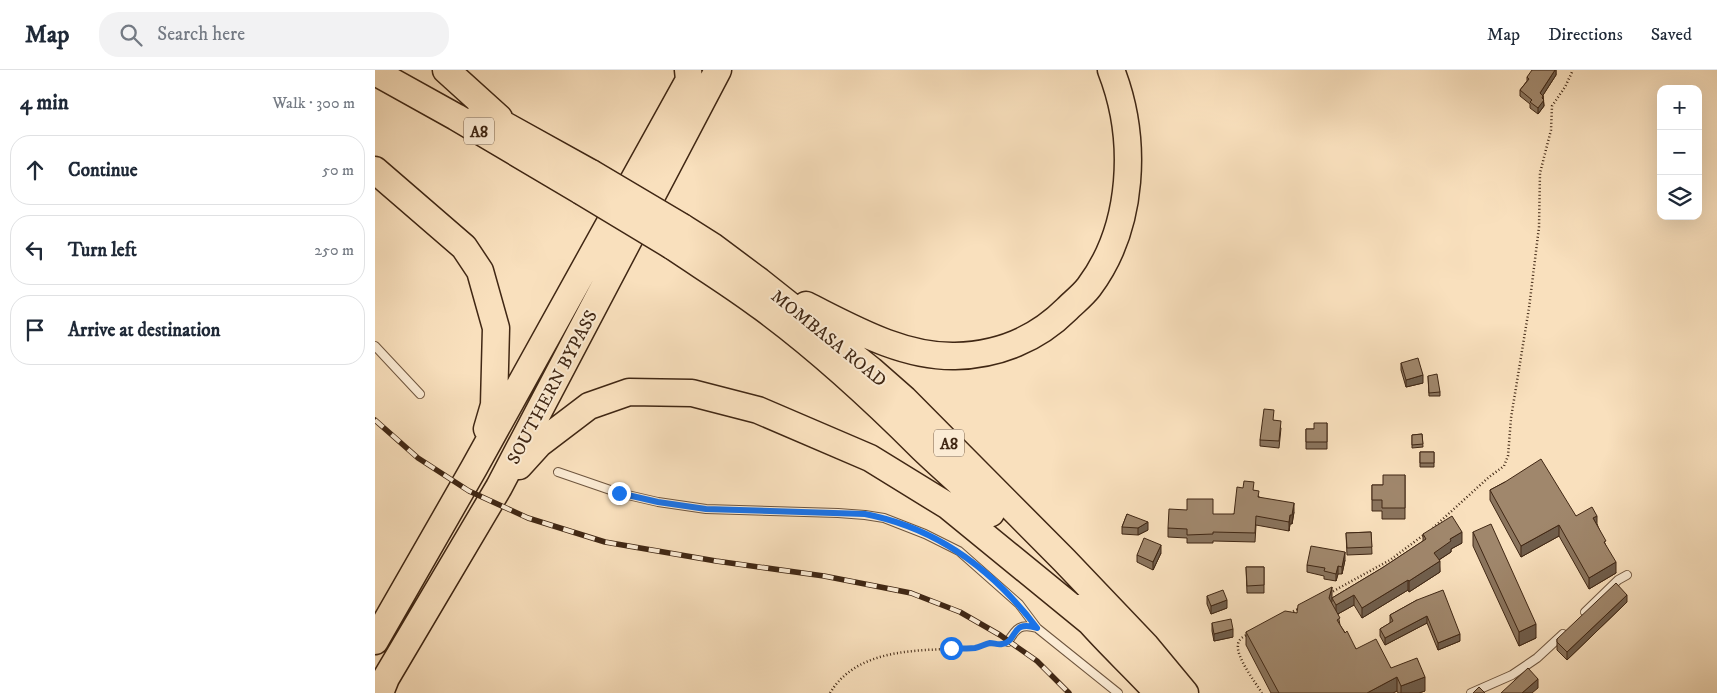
<!DOCTYPE html>
<html lang="en">
<head>
<meta charset="utf-8">
<style>
	body { margin:0; font-family:"IM FELL DW Pica",serif; background:#f2f2f3; color:#1f2937 }
	.controls { position:absolute; right:15px; top:15px; display:grid; overflow:hidden; border-radius:10px; box-shadow:0 5px 20px #0002 }
	.controls button { width:45px; height:45px; display:grid; place-items:center; padding:0; border:0; border-bottom:1px solid #e0e1e3; background:#fff; color:#1f2937; font:25px sans-serif }
	.stop { position:absolute; width:15px; height:15px; margin:-11px; border:4px solid #1a73e8; border-radius:50%; background:#fff }
	.stop.end { background:#1a73e8; border-color:#fff; box-shadow:0 1px 5px #0008 }
	.list { margin:0; padding:0; list-style:none }
	h2 { display:flex; justify-content:space-between; align-items:center; height:65px; margin:0; padding:0 20px; font-size:21px }
	h2 small { font-size:16px; font-weight:400; color:#747a83 }
	.list li { display:grid; grid-template-columns:32px 1fr auto; gap:15px; align-items:center; box-sizing:border-box; height:70px; margin:0 10px 10px; padding:0 10px; border:1px solid #e0e1e3; border-radius:20px }
	.list b { display:block; font-size:19px; white-space:nowrap }
	.list em { font-size:16px; font-style:normal; color:#747a83 }
	.icon { flex:none; width:28px; height:28px; fill:none; stroke:currentColor; stroke-width:2; stroke-linecap:round; stroke-linejoin:round }
	.map { position:relative; flex:none; width:1342px; height:623px; overflow:hidden }
	header { display:flex; align-items:center; gap:30px; box-sizing:border-box; height:70px; padding:0 25px; background:#fff; border-bottom:1px solid #e0e1e3 }
	header strong { font-size:24px }
	nav { display:flex; gap:28px; margin-inline-start:auto; font-size:18px }
	.search { width:350px; height:45px; background:#f2f2f3; display:flex; align-items:center; gap:12px; box-sizing:border-box; padding:0 18px; border-radius:20px; color:#747a83; font-size:19px }
	main { display:flex }
	aside { flex:1; background:#fff }
	.map>svg:first-child { display:block }
</style>
</head>
<body>
<header>
<strong>Map</strong>
<div class="search"><svg class="icon" aria-label="search" viewBox="0 0 24 24"><circle cx="10" cy="10" r="6"/><path d="M15 15l6 6"/></svg>Search here</div>
<nav><a>Map</a><a>Directions</a><a>Saved</a></nav>
</header>
<main>
<aside>
<h2>4 min<small>Walk · 300 m</small></h2>
<ul class="list">
<li><svg class="icon" aria-label="ahead" viewBox="0 0 24 24"><path d="M12 20V5M6 11l6-6 6 6"/></svg><div><b>Continue</b></div><em>50 m</em></li>
<li><svg class="icon" aria-label="left" viewBox="0 0 24 24"><path d="M17 20v-9H6M10 6l-5 5 5 5"/></svg><div><b>Turn left</b></div><em>250 m</em></li>
<li><svg class="icon" aria-label="arrive" viewBox="0 0 24 24"><path d="M6 21V4h12l-3 4 3 4H6"/></svg><div><b>Arrive at destination</b></div></li>
</ul>
</aside>
<div class="map">
<svg width="1342" height="623" viewBox="0 0 1342 623">
	<rect width="100%" height="100%" fill="#f9e0bd"/>
	<filter id="stains"><feTurbulence type="fractalNoise" baseFrequency=".004" numOctaves="4"/><feColorMatrix values="0 0 0 0 .2 0 0 0 0 .09 0 0 0 0 .02 0 0 0 .5 -.17"/></filter>
	<radialGradient id="worn" r=".72"><stop offset=".6" stop-color="#630" stop-opacity="0"/><stop offset="1" stop-color="#630" stop-opacity=".3"/></radialGradient>
	<g fill="none" stroke-linecap="round" stroke-linejoin="round">
		<defs>
			<path id="lane" d="M0,276L45,324
				M183,402L244,423L283,432L331,439L463,443L490,445L509,448L550,464L584,481L644,534L662,558
				M1210,542L1243,510L1252,505
				M633,572C641,558 646,553 662,558L743,623
				M1096,623L1137,605L1162,588L1188,564"/>
			<path id="highway" d="M71,0L124,48
				M0,2L81,47L206,121
				M106,42L216,103
				M0,100L89,177L105,201L121,258L119,335L112,359
				M307,157L337,176L384,211L496,300L529,329L689,490L771,576L810,623
				M297,176C328,197 359,216 388,238C445,280 497,328 547,378C570,400 594,420 616,443
				M431,235C477,258 527,287 580,286C623,285 662,269 692,239C699,232 708,225 714,217C759,157 763,69 736,0
				M144,396L164,374L214,336L254,322L317,323L383,340L495,388L573,436L715,552
				M703,538C727,568 757,594 783,623
				M0,571L99,398L314,10L313,0
				M5,623L11,608L124,417L343,0"/>
		</defs>
		<use href="#lane" stroke="#6e553e" stroke-width="10"/>
		<use href="#highway" stroke="#402714" stroke-width="29"/>
		<path stroke="#402714" stroke-width="2.5" stroke-dasharray="1 2.5" stroke-linecap="butt" d="M1058,458L1114,407L1129,396L1133,386L1136,348L1154,238L1164,157L1165,103L1176,60L1177,36L1190,17L1198,0
			M955,523L1015,490L1050,464
			M915,543L925,538
			M874,564C869,566 863,569 863,575C861,587 880,612 887,623
			M455,623C484,575 550,581 598,578C607,577 614,573 624,574"/>
		<use href="#lane" stroke="#fbebd4" stroke-width="8"/>
		<use href="#highway" stroke="#f9e0bd" stroke-width="26"/>
		<defs>
			<path id="rail" d="M0,350L43,388L94,421L153,448L230,472L341,491L449,506L536,523L585,542L625,565L662,591L694,623"/>
		</defs>
		<use href="#rail" stroke="#402714" stroke-width="5.5"/>
		<use href="#rail" stroke="#fbebd4" stroke-width="4" stroke-dasharray="11" stroke-linecap="butt"/>
		<defs>
			<path id="highway-bridge" d="M216,103L307,157
				M206,121L297,176"/>
		</defs>
		<use href="#highway-bridge" stroke="#402714" stroke-width="29" stroke-linecap="butt"/>
		<use href="#highway-bridge" stroke="#f9e0bd" stroke-width="26"/>
	</g>
	<path fill="#8a745d" stroke="#402714" d="M1181,0V5L1168,25L1169,36L1163,44L1155,38V34L1145,26V20L1152,11V7Z
		M1026,293L1048,313L1031,317L1026,300Z
		M1053,306L1065,322V326H1054Z
		M899,350L906,358L904,378L885,376V370Z
		M952,353V379H931V359H939Z
		M1047,364L1048,377L1037,378V365Z
		M1045,382H1059V397H1045Z
		M1030,405V449H1007V441H997V415H1008Z
		M1130,412L1201,446L1222,454L1231,476L1241,503L1214,519L1184,466L1146,487L1115,430V420Z
		M879,420L884,427L919,442L917,454H915L914,461L881,455L880,472L838,471V473H812V468L793,467V458L859,444Z
		M752,444L773,460L763,465L747,464V457Z
		M996,462L997,484L972,485L971,463Z
		M1098,462L1161,568L1144,576L1098,476Z
		M1048,464L1087,473L1076,479V482L1064,490L1065,502L1034,522L1033,520L987,548L979,535L963,544L965,555L981,579L1016,598L1050,621L1044,623H1023L1022,621L1018,623H896L871,575V562L922,543L957,528L1007,498L1048,471Z
		M786,483L778,500L762,492V485Z
		M970,490L967,504H963L961,511L949,509V506L932,502V495Z
		M871,497H889V523H872Z
		M832,526L852,538L836,544L832,534Z
		M1042,530L1085,571L1063,580L1052,553L1010,575L1005,566V559L1015,553V545Z
		M1252,532L1192,590L1182,580V569Z
		M837,553L858,567L839,571L837,561Z"/>
	<path fill="#705e4c" stroke="#402714" d="M1180,0H1181V5L1165,30V23Z
		M1168,26L1169,36L1163,44V38L1167,28Z
		M1048,305V313L1031,317V310Z
		M919,433V442L917,454V445Z
		M915,445V454L914,461V452Z
		M1222,446V456L1218,448Z
		M773,452V460L763,465V458Z
		M1184,455V466L1146,487V476Z
		M1087,462V473L1076,479V482L1059,493V483L1075,469Z
		M786,475V483L778,500V492Z
		M970,482V490L967,504V497Z
		M1065,491V502L1034,522V511Z
		M1241,492V503L1214,519V508Z
		M963,496V504L961,511V504Z
		M1033,510V520L987,548V538Z
		M957,517V531L954,542V528Z
		M979,525V535L961,545V535Z
		M1252,525V532L1192,590V582Z
		M852,530V538L836,544V536Z
		M1052,546V553L1010,575V568Z
		M1161,554V568L1144,576V562Z
		M858,559V567L839,571V564Z
		M1085,564V571L1063,580V573Z
		M1022,607V621L1018,623H992Z
		M1050,607V621L1044,623H1026V616Z
		M1163,609V618L1157,623H1147Z"/>
	<path fill="#a0876c" stroke="#402714" d="M1157,0H1180L1165,23L1168,26L1167,28L1169,30L1163,38L1155,32L1157,30L1145,20L1154,9L1152,7Z
		M1043,288L1048,305L1031,310L1026,293Z
		M1062,304L1065,322L1054,323L1053,306Z
		M889,339L899,340L898,350L906,351L904,371L885,370Z
		M939,353H952V372H931V359H939Z
		M1047,364L1048,374L1037,375V365Z
		M1045,382H1059V393H1045Z
		M1166,389L1201,446L1217,437L1222,446L1218,448L1231,471L1229,472L1241,492L1214,508L1184,455L1146,476L1115,420L1130,412Z
		M1008,405H1030V438H1007V430H997V415H1008Z
		M869,411L879,412L878,420L884,421L883,427L919,433L917,445H915L914,452L881,446L880,463L838,462V464L812,465V459L793,458L794,439L812,440V429H838V444H859L862,417L868,418Z
		M752,444L773,452L763,458L747,457Z
		M1077,446L1087,462L1075,469L1076,471L1059,483L1065,491L1034,511L1033,510L987,538L979,525L961,535L957,528L1007,498L1051,469L1048,464Z
		M1116,454L1161,554L1144,562L1098,462Z
		M996,462L997,477L972,478L971,463Z
		M769,468L786,475L778,492L762,485Z
		M936,476L970,482L967,497L963,496L961,504L949,501L950,498L932,495Z
		M871,497H889V515L872,516Z
		M1241,513L1252,525L1192,582L1182,572V569Z
		M957,517L954,528L965,548L962,550L970,563L972,561L981,579L1001,569L1016,598L1042,588L1050,607L1026,616L1022,607L992,623H904L871,562L910,541L922,543L923,535Z
		M848,520L852,530L836,536L832,526Z
		M1068,520L1085,564L1063,573L1052,546L1010,568L1005,559L1018,551L1015,545L1042,530Z
		M856,549L858,559L839,564L837,553Z
		M1153,598L1163,609L1147,623H1126Z
		M1104,617L1110,623H1098Z"/>
	<g fill="none" stroke-linecap="round" stroke-linejoin="round">
		<path stroke="#1a73e8" stroke-width="6" d="M244,423L283,432L331,439L490,444C562,458 619,501 662,558C635,549 643,572 627,574C623,575 619,573 615,573C610,574 605,577 600,578C592,579 584,578 576,578"/>
	</g>
	<g text-anchor="middle" stroke-width="4" stroke-linejoin="round" paint-order="stroke">
		<g fill="#fbebd4" stroke="#78624e" stroke-width="1">
			<rect x="89" y="47.5" width="30" height="27" rx="4"/>
			<rect x="559" y="359.5" width="30" height="27" rx="4"/>
		</g>
		<g font-size="16" font-weight="bold" fill="#402714">
			<text x="104" y="67">A8</text>
			<text x="574" y="379">A8</text>
		</g>
		<g font-size="18" fill="#402714" stroke="#fbebd4">
			<text transform="translate(454 268) rotate(39)" y="6">MOMBASA ROAD</text>
			<text transform="translate(177 317) rotate(-62)" y="6">SOUTHERN BYPASS</text>
		</g>
	</g>
	<rect width="100%" height="100%" filter="url(#stains)"/>
	<rect width="100%" height="100%" fill="url(#worn)"/>
</svg>
<div class="controls">
<button>+</button>
<button>−</button>
<button><svg class="icon" aria-label="layers" viewBox="0 0 24 24"><path d="M12 4l9 5-9 5-9-5zM3 14l9 5 9-5"/></svg></button>
</div>
<div class="stop" style="left:576px;top:578px"></div>
<div class="stop end" style="left:244px;top:423px"></div>
</div>
</main>
</body>
</html>
